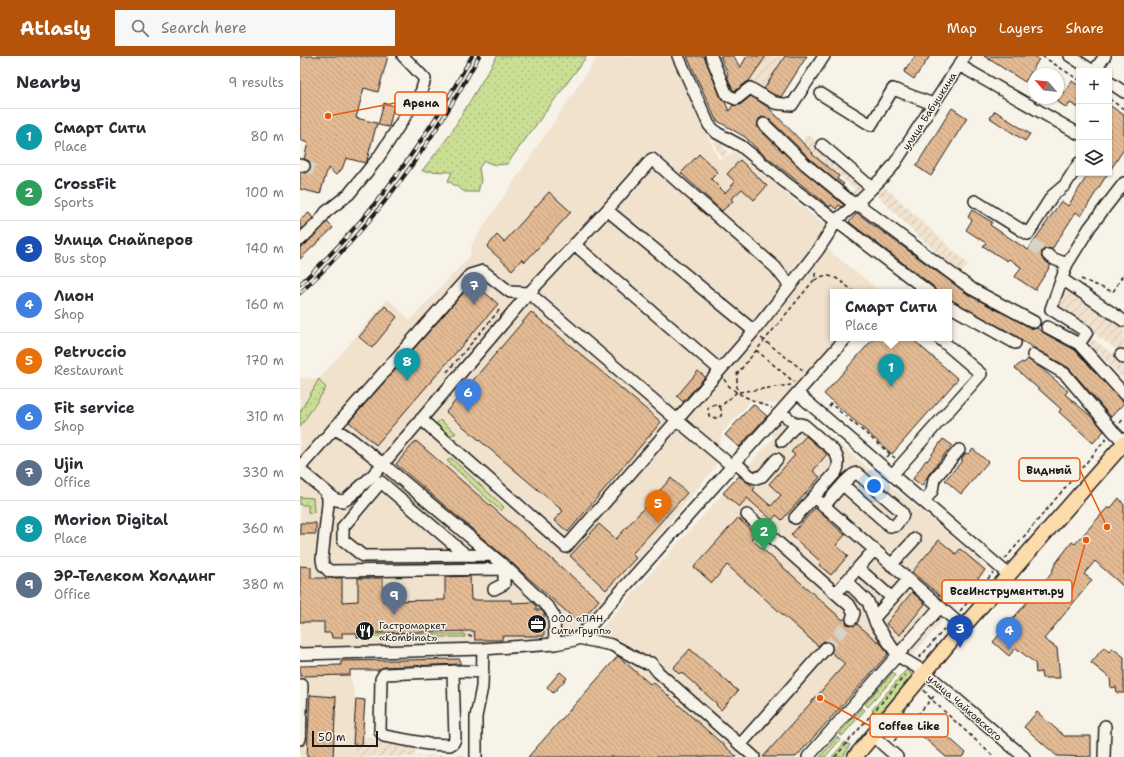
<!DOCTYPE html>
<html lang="en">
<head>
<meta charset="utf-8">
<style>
	body { margin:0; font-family:"Shantell Sans",sans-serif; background:#f7f7f7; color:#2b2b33 }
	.controls { position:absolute; right:12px; top:12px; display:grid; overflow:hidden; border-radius:0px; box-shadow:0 1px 3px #0004 }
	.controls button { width:36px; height:36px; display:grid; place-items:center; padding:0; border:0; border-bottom:1px solid #e1e1e2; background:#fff; color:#2b2b33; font:20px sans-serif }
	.compass { position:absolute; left:728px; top:12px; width:36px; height:36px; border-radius:50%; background:#fff; box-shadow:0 1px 3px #0004; rotate:298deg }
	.scale { position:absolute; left:12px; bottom:10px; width:66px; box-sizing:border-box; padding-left:4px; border:2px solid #1c1c1c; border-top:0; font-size:11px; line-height:14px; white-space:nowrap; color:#1c1c1c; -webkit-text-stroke:3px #f7f3e8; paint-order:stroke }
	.you { position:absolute; left:574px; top:430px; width:14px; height:14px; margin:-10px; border:3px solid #fff; border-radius:50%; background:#1a73e8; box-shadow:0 0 0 6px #1a73e833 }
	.badge { display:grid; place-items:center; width:26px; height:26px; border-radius:50%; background:#b45309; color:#fff; font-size:13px; font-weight:700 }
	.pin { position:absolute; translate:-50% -33px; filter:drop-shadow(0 1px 2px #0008) }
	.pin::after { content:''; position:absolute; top:21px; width:14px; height:12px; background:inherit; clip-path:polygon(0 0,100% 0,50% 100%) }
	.popup { position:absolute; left:530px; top:233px; width:122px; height:52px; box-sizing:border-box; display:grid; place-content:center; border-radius:0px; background:#fff; filter:drop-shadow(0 1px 3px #0005); font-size:13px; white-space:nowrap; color:#7c7c81 }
	.popup b { font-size:15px; color:#2b2b33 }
	.popup::after { content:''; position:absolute; left:50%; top:100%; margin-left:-8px; border:8px solid transparent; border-top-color:#fff }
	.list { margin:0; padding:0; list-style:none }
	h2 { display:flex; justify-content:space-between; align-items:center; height:52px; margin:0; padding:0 16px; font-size:17px }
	h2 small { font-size:13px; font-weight:400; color:#7c7c81 }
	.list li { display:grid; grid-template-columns:26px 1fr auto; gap:12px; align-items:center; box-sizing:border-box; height:56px; padding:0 16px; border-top:1px solid #e1e1e2 }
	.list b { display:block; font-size:15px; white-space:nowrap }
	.list p { margin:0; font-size:13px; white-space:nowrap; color:#7c7c81 }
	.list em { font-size:13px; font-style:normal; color:#7c7c81 }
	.icon { flex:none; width:22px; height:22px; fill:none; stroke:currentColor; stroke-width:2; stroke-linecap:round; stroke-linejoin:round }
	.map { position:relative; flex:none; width:824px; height:701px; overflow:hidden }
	header { display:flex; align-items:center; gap:24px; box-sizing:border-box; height:56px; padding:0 20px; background:#b45309; color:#fff }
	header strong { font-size:19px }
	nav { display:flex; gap:22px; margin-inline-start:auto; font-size:14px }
	.search { width:280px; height:36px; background:#f7f7f7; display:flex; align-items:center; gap:10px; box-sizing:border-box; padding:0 14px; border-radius:0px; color:#7c7c81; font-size:15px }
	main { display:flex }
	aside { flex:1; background:#fff }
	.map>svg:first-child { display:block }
</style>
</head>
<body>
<header>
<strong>Atlasly</strong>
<div class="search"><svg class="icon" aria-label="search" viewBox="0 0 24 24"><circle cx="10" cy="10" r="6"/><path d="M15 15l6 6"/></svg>Search here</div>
<nav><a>Map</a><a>Layers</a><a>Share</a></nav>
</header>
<main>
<aside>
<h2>Nearby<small>9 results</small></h2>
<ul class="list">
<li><span class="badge" style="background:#0f9aa8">1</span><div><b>Смарт Сити</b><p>Place</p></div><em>80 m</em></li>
<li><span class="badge" style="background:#2e9e5b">2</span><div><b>CrossFit</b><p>Sports</p></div><em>100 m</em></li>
<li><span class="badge" style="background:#1a4fb4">3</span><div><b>Улица Снайперов</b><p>Bus stop</p></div><em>140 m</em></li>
<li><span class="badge" style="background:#3f7fe0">4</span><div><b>Лион</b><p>Shop</p></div><em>160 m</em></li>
<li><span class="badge" style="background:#e8710a">5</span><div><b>Petruccio</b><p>Restaurant</p></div><em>170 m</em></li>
<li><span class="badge" style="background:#3f7fe0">6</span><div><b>Fit service</b><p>Shop</p></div><em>310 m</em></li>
<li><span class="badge" style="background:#5c6f8a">7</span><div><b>Ujin</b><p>Office</p></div><em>330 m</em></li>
<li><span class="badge" style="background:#0f9aa8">8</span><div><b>Morion Digital</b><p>Place</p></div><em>360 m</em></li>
<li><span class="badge" style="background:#5c6f8a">9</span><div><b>ЭР-Телеком Холдинг</b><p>Office</p></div><em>380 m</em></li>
</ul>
</aside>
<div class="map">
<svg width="824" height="701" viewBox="0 0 824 701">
	<defs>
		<pattern id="industrial-furrows" width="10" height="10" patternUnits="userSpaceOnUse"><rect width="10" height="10" fill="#f1e2ce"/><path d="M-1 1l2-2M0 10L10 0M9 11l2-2" fill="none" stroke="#cec1b0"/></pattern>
		<pattern id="grass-dots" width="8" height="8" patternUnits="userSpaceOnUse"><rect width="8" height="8" fill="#cadf94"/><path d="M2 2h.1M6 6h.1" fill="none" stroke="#adbf7f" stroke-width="1.8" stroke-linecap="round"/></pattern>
		<pattern id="building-back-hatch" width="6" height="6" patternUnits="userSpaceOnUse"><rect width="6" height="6" fill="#e3ba93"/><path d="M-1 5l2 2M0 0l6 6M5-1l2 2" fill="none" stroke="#c29f7e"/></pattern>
	</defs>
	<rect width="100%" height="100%" fill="#f7f3e8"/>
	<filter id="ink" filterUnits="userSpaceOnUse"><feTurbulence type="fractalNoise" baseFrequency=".025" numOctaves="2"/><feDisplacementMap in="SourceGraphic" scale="8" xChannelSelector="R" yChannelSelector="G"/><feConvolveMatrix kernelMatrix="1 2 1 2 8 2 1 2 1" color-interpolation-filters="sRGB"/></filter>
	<g filter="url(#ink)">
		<path fill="#f1e2ce" d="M298,0H371L383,24L389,41L419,104L435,96L531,174L526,192L576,232L578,236H533V282H541L483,349L451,345L422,377L415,411L296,556L273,580L249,585L0,594V322L19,323L88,243L110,264L170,200L172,188Z
			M489,357L506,361L647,476L688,513L609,603L594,591L496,701H437L353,626L350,628L310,592L297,577L474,381L471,378Z
			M50,619L56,643L65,644L62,689H53L52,701H0V620Z"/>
		<path fill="url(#industrial-furrows)" d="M441,0H507L480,41L465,31L450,24L459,12Z
			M504,80H512L517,92L565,131L553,144L550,140L555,133L512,98L513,96L505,87Z
			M419,83L428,98L422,102L413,87Z
			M583,129L669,209L661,218L617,179L575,137Z
			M767,232L824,272V299L755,249Z
			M788,280L816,300L824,308V323L804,303L783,287Z
			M63,680L115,689V700L165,699V701H52L53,688L62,689Z"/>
		<path fill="url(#grass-dots)" stroke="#737e58" d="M197,0H287L207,108L195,109L184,105L179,112L181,124L178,136H165L148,125L152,116L122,115L149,80Z
			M19,323L26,332L0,371V356Z
			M140,364L156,377L148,381L135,369Z
			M151,402L204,451L201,455L147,405Z
			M0,441L13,442L14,456L8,457V449H0Z
			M74,578H165V581H74Z
			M607,613L613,620L585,652L576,659L572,654Z
			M593,616L596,619L568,651L565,648Z
			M562,652L565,654L542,680L539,678Z
			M537,681L540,684L525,701H520Z
			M545,686L550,689L543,701H532Z"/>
		<path fill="url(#building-back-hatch)" stroke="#1c1c1c" d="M0,0H88L78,36L64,32L56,62L77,67L67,104L65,107L46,102L42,113L36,119L28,112L20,138L0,133V116L6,117L11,111L9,105L4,103L8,87L0,84Z
			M387,0H404L421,42L425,46L429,55L433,49H440L451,40L468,51L513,97L512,98L539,120L537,123L544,128L542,130L510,103L469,63L462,61L459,63L457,70L459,73L501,113L544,149L542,151L539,149L536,153L531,149L530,151L459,95L445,81L416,64Z
			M420,0H434L440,12L447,0H466L449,25L435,35L432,32L427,20L428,18Z
			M485,0H507L481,41L477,39L476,40L464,33Z
			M615,0H630L614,23L604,16Z
			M684,0H734L739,3L725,26Z
			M772,25L779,30V52L770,47L767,52L758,46V33L764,37Z
			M84,47L94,50L89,71L78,69Z
			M809,49L824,59V93L809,116Z
			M652,52L667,62L631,120L616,110Z
			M695,55L730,78L725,85L690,62Z
			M399,98L418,116L411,123L425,137L435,126L427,118L440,104L467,130L454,144L442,133L431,143L433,145L422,155L381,117Z
			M789,117H808L781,160L776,156L752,193H745L742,195V202L751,209L735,234L715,221L721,211L709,203L707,205L683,190L686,187L666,174L672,164L668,161L672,154L692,166L690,169L728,194L761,145L768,150Z
			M249,136L271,156L225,206L222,203L212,214L187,191L197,179L204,186Z
			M9,157L13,162L0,174V164Z
			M557,157L669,239L731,272H737L744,277L775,294L824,347L811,361L769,312L722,285L718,281L649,243V236H636L633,230L549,166Z
			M27,166L33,172L0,203V191L5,189Z
			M173,226L198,248L76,389L49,366Z
			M85,250L97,261L72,292L59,281Z
			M231,256L361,366L268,476L254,464L263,455L146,356Z
			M574,282H611L658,323L592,398L524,338Z
			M728,303L741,312L768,335L765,338L796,365L804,375L793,387L759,356L761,353L715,312L722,306L724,307Z
			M398,315L405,321L383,346L377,340Z
			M453,348L467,360L439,391L425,379Z
			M506,380L527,398L513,415L520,421L482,464L476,459L472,464L447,442L439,451L423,437L439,420L455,432L453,434L471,450L481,439L469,428L495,399L491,396Z
			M643,383L652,389L629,418L622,430L613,423L626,404L627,405Z
			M116,385L299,544L279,567L213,508L96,408Z
			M673,393L688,406L661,438L645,424L663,404L661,403L666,397L668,398Z
			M371,422L387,437L332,498L336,502L306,534L270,500L299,468L316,483Z
			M819,442L824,449V531L795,505L784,518L792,524L744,583L757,592L760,622H742L741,616L736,617L735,607L716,592L709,600L693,586L751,518L755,508L772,486L775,488L808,451L810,453Z
			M515,452L545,479L536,489L548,500L531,519L519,509L521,506L491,479Z
			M438,462L455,478L451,483L543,564L545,562L547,568L553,570L557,568L583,590L588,598L496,701H463L545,608L531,596L533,590L530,587L524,585L518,590L427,509L412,527L394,511Z
			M0,467H16V478H0Z
			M639,484L656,498L660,493L685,514L668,534L661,528L646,545L612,516Z
			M0,510L11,511V522H42V546L58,545V522H83V545L145,544V521L170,520L171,544H211V547L233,546L236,550V554H241L244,557V580H202V584H175L174,575L73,577V581H57V577H42V582H32L31,577H24V566H0Z
			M612,536L625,548L600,579L586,568Z
			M804,591L809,596L812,592L824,601V637H817L816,631L811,632L810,622L791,607Z
			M390,593L438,635L421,654L416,649L417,648L381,616L379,618L373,612Z
			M318,600L350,628L353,626L437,701H228Z
			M160,603V608L84,611L79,614H50V619L0,620V610L41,609V605Z
			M260,616L267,622L253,637L247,631Z
			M10,639L36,641L33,701H7Z
			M56,643L65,644L62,689L53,688Z
			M737,656L764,680H791V701L757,700L724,671Z
			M626,661L666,697L662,701H646L615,674Z"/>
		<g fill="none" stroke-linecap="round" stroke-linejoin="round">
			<path stroke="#d6d3c9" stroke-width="11" stroke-dasharray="11 5.5" stroke-linecap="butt" d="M4,110L18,115
				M732,188L748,199
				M526,592L552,563"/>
			<defs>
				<path id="minor" d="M378,0L409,69L417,77L441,90L485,126L629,236
					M411,0L427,39L436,43L450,32L475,47L492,49L524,0
					M770,0L793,15
					M659,9L779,78
					M794,15L805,0
					M809,26L824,36
					M521,38L571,69L593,33L633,48
					M464,68L505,108L555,149L562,151L672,233L734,266
					M522,89L572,132
					M0,109L4,110
					M675,145L728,178L752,140L765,129L779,107
					M307,154L352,103L475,211L490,230
					M0,184L18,167L26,156L49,138L78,102L121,36L125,23L103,0
					M274,188L420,314
					M748,199L754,203L767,208
					M762,223L824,265
					M649,250L715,287
					M747,271L779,288L824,338
					M779,288L787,276L751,253L767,208L790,171L824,127
					M733,299L765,318L813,375L824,386
					M821,299L824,302
					M497,337L709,519
					M481,356L496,369L482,385
					M34,372L51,383L83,408L208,513L249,552L254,560L255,588
					M436,407L450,420L456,422L462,420L477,403
					M432,410L377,364L454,275L490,230L518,194L531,174L536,164L555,149L584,120L593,110L665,0
					M0,411L170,219L183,215L210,236L229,237L377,364L266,491L121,363
					M0,414L36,444L43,445L47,443L72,420L83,408L229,237L307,154L454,275
					M593,418L681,318L639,282
					M26,437L28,441V448L22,503L23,509L29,515L208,513
					M514,441L663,571
					M624,446L632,435L634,423L659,394
					M524,450C531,443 549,418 557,417L601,455L603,458L602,461L595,470H590L543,429
					M447,459L550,550L554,557L552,563
					M495,462L536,416C540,408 539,402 533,394L504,369L500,368L496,369
					M166,499L81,426L43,471V484L63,500L191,499
					M591,509L615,483
					M558,512L574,494
					M546,525L568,546L576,568L598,600L625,616L724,701
					M194,533L204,528V513
					M536,537L558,512L592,542L608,524
					M574,562L592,542
					M278,582L312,589L343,606L351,607L358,616L454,701
					M0,598L183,593L255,588L275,584L289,571L546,282
					M153,615L155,683L153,687L150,689L128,688L84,680L82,678L80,675L81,623L84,618L160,615L183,616
					M0,629H2L0,683
					M573,680L597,701
					M440,689L526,592
					M176,701V661L182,631L183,593
					M508,701L640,551
					M804,701L805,670"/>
				<path id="major" d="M555,701L651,585L824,387"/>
			</defs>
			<use href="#minor" stroke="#1c1c1c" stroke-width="14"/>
			<use href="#major" stroke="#1c1c1c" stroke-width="17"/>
			<path stroke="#1c1c1c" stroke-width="1.5" stroke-dasharray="4 3" stroke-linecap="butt" d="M742,0L779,24
				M809,43L824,53
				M781,223L813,236L824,217
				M515,224C530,213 542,226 554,236
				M461,282L504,315
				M456,294L494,326
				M147,316L201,252
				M424,323C432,339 457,345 472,352
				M439,336L491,329
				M420,351L422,356L421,360L415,362L409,360L408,352L412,349L417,348L420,351L437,336V318L514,224L516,214
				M529,351L531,348L595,402
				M820,367L824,362
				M587,401L590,398
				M705,503L807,382
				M660,555L693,517
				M168,580H174
				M619,602L647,570
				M624,634L631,643L694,701
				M594,685L635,639
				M535,701L607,617"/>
			<use href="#minor" stroke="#f7f3e8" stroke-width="11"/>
			<use href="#major" stroke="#fddcac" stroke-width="14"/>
			<defs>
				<path id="rail" d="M0,228C71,163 126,84 172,0
					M0,237C75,168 131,89 179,0"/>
			</defs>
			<use href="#rail" stroke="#1c1c1c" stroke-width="4"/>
			<use href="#rail" stroke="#f7f3e8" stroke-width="2.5" stroke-dasharray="8" stroke-linecap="butt"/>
		</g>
	</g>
	<defs>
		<symbol id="office-disc" viewBox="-11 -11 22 22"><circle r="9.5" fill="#1c1c1c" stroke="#f7f3e8"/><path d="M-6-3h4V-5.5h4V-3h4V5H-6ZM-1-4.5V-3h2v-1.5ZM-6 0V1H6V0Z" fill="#fff"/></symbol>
		<symbol id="restaurant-disc" viewBox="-11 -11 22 22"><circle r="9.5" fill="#1c1c1c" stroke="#f7f3e8"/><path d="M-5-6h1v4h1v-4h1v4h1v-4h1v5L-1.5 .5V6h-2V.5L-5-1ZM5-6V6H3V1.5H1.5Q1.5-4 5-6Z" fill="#fff"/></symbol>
	</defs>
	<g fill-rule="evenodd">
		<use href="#office-disc" x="226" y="557" width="22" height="22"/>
		<use href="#restaurant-disc" x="54" y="564" width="22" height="22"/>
	</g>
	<g text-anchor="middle" stroke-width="3" stroke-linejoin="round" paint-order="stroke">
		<g font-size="10" fill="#1c1c1c" stroke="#f7f3e8">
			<text transform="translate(629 55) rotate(-57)" y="4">улица Бабушкина</text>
			<text transform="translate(665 651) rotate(41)" y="4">улица Чайковского</text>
		</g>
		<g font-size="10" fill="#1c1c1c" stroke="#f7f3e8" text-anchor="start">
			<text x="251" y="566">ООО «ПАН<tspan x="251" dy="12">Сити Групп»</tspan></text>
			<text x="79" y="573">Гастромаркет<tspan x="79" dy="12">«Kombinat»</tspan></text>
		</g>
	</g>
	<path fill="none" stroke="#e8590c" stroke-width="1.5" d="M28 60L95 47M807 471L780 414M786 484L772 535M520 642L570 670"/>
	<g fill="#e8590c" stroke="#f7f3e8" stroke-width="1.5">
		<circle cx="28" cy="60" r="4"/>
		<circle cx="807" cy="471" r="4"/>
		<circle cx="786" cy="484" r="4"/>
		<circle cx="520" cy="642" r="4"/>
	</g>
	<g fill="#f7f3e8" stroke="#e8590c" stroke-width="1.5">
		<rect x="95" y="36" width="52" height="23" rx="4"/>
		<rect x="719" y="402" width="61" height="23" rx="4"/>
		<rect x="642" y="524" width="130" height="23" rx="4"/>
		<rect x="570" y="658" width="78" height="23" rx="4"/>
	</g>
	<g font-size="11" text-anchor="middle" font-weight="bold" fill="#1c1c1c">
		<text x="121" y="51">Арена</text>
		<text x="749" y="418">Видный</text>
		<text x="707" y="539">ВсеИнструменты.ру</text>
		<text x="609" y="674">Coffee Like</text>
	</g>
</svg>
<div class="controls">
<button>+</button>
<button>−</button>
<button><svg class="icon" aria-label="layers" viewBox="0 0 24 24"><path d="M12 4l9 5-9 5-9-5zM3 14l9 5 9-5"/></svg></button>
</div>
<svg class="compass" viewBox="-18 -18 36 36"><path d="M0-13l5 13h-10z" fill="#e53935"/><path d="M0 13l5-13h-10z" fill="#7c7c81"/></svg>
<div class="scale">50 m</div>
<div class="you"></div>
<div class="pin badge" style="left:591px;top:331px;background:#0f9aa8">1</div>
<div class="popup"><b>Смарт Сити</b>Place</div>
<div class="pin badge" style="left:464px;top:495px;background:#2e9e5b">2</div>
<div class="pin badge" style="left:660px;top:592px;background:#1a4fb4">3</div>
<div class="pin badge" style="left:709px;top:594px;background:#3f7fe0">4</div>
<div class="pin badge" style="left:358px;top:467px;background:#e8710a">5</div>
<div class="pin badge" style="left:168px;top:356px;background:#3f7fe0">6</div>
<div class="pin badge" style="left:174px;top:249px;background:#5c6f8a">7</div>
<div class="pin badge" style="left:107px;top:325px;background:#0f9aa8">8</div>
<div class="pin badge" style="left:94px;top:559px;background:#5c6f8a">9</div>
</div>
</main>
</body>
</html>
